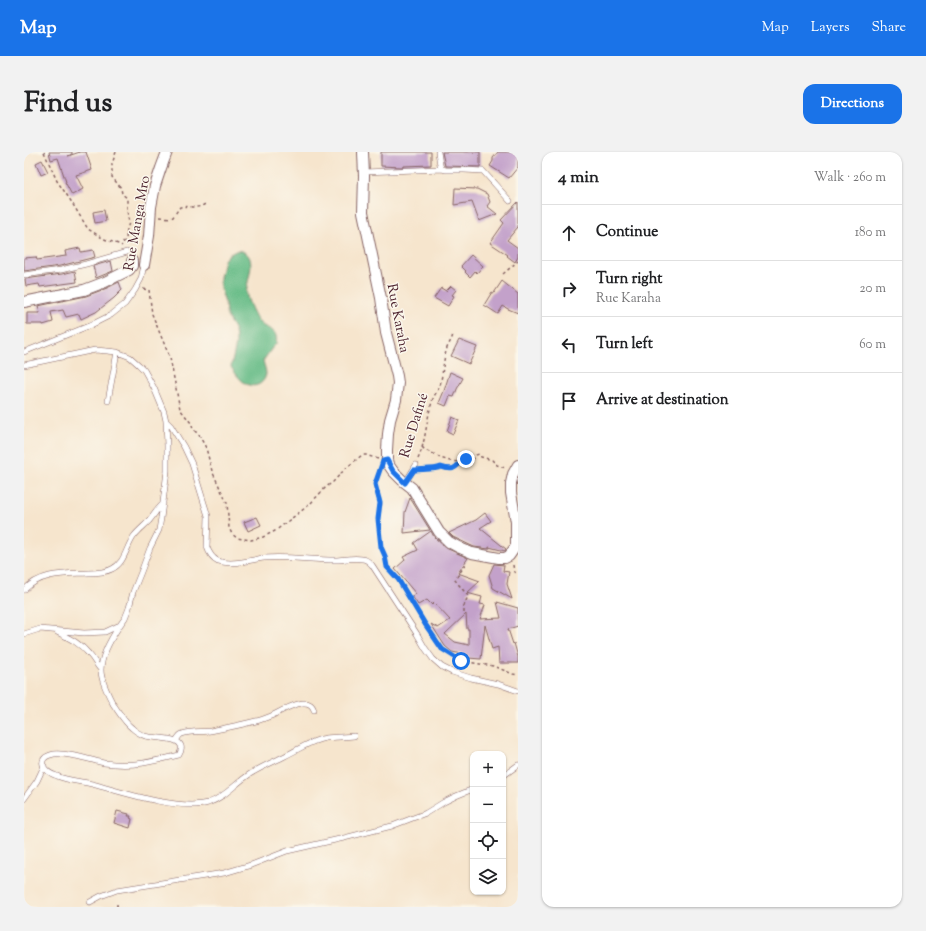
<!DOCTYPE html>
<html lang="en">
<head>
<meta charset="utf-8">
<style>
	body { margin:0; font-family:"Sorts Mill Goudy",serif; background:#f2f2f2; color:#202124 }
	.controls { position:absolute; right:12px; bottom:12px; display:grid; overflow:hidden; border-radius:8px; box-shadow:0 1px 3px #0004 }
	.controls button { width:36px; height:36px; display:grid; place-items:center; padding:0; border:0; border-bottom:1px solid #e0e0e0; background:#fff; color:#202124; font:20px sans-serif }
	.stop { position:absolute; width:12px; height:12px; margin:-9px; border:3px solid #1a73e8; border-radius:50%; background:#fff }
	.stop.end { background:#1a73e8; border-color:#fff; box-shadow:0 1px 4px #0008 }
	.list { margin:0; padding:0; list-style:none }
	h2 { display:flex; justify-content:space-between; align-items:center; height:52px; margin:0; padding:0 16px; font-size:17px }
	h2 small { font-size:13px; font-weight:400; color:#757577 }
	.list li { display:grid; grid-template-columns:26px 1fr auto; gap:12px; align-items:center; box-sizing:border-box; height:56px; padding:0 16px; border-top:1px solid #e0e0e0 }
	.list b { display:block; font-size:15px; white-space:nowrap }
	.list p { margin:0; font-size:13px; white-space:nowrap; color:#757577 }
	.list em { font-size:13px; font-style:normal; color:#757577 }
	.icon { flex:none; width:22px; height:22px; fill:none; stroke:currentColor; stroke-width:2; stroke-linecap:round; stroke-linejoin:round }
	.map { position:relative; flex:none; width:494px; height:755px; overflow:hidden; border-radius:12px }
	header { display:flex; align-items:center; gap:24px; box-sizing:border-box; height:56px; padding:0 20px; background:#1a73e8; color:#fff }
	header strong { font-size:19px }
	nav { display:flex; gap:22px; margin-inline-start:auto; font-size:14px }
	.intro { display:flex; align-items:center; justify-content:space-between; box-sizing:border-box; height:96px; padding:0 24px }
	h1 { margin:0; font-size:28px }
	.button { padding:10px 18px; border-radius:12px; background:#1a73e8; color:#fff; font-size:14px; font-weight:700 }
	main { display:flex; gap:24px; padding:0 24px }
	aside { flex:1; background:#fff; border-radius:12px; box-shadow:0 1px 3px #0004 }
	.map>svg:first-child { display:block }
</style>
</head>
<body>
<header>
<strong>Map</strong>
<nav><a>Map</a><a>Layers</a><a>Share</a></nav>
</header>
<div class="intro"><h1>Find us</h1><a class="button">Directions</a></div>
<main>
<div class="map">
<svg width="494" height="755" viewBox="0 0 494 755">
	<rect width="100%" height="100%" fill="#fbf7ec"/>
	<filter id="ink" filterUnits="userSpaceOnUse"><feTurbulence type="fractalNoise" baseFrequency=".025" numOctaves="2"/><feDisplacementMap in="SourceGraphic" scale="8" xChannelSelector="R" yChannelSelector="G"/><feConvolveMatrix kernelMatrix="1 2 1 2 8 2 1 2 1" color-interpolation-filters="sRGB"/></filter>
	<filter id="wash" filterUnits="userSpaceOnUse"><feTurbulence type="fractalNoise" baseFrequency=".012" numOctaves="4" result="noise"/><feDisplacementMap in="SourceGraphic" scale="16" xChannelSelector="R" yChannelSelector="G"/><feGaussianBlur stdDeviation="0.9" result="paint"/><feColorMatrix in="noise" values="0 0 0 0 0 0 0 0 0 0 0 0 0 0 0 0 0 1.4 0 .05"/><feComposite in="paint" operator="in"/></filter>
	<g filter="url(#wash)">
		<rect width="100%" height="100%" fill="#f6e5cd"/>
		<path fill="#6cbe8a" stroke="#5b6e5a" d="M214,98C217,99 221,100 223,102C233,112 220,133 223,144C224,150 231,165 235,170C242,179 255,175 252,192L248,196L239,209C240,213 242,218 242,222C241,230 233,236 225,233C217,230 212,222 207,215L212,192V186L211,178L206,170L202,162L201,151L196,135V126L200,108L204,103Z"/>
		<g id="blocks">
			<path fill="#c3a1ca" fill-rule="evenodd" d="M25,0H48V2L44,4L56,0H62L68,18L52,23L59,37L48,43L41,30H42L34,6L27,8Z
				M357,0H407V13L379,14V15H377L357,14Z
				M418,0H456V15L421,14Z
				M474,0H494V15L485,26L466,14L469,9V6Z
				M18,8L24,20L17,23L12,11Z
				M431,36L453,37L463,42L466,50L463,54L473,62L455,69L448,50L430,53Z
				M494,50V75L483,88L494,96V105L491,110L483,104L484,103L466,91L480,71L477,68Z
				M80,58L82,69L71,71L69,60Z
				M56,96L57,100L69,98L71,105L36,114L0,119V106L12,105L13,108L42,104L41,99Z
				M447,103L459,114L453,121L451,119L446,125L441,120L442,119L437,114Z
				M87,109L89,119L72,126L69,114Z
				M51,119L53,130L16,135L15,132L2,134L1,127L38,122Z
				M478,129L494,142V161L484,157L479,154L474,162L460,153L468,140L470,141Z
				M95,130L98,138L90,146L72,160L57,167L55,162L42,165L39,158L27,160L29,170L19,173V172H3V161H16L14,154L62,144L83,136Z
				M427,134L432,138L428,143L430,144L424,154L410,146L417,136L422,139Z
				M435,188L453,195L445,212L427,204Z
				M426,220L439,226L433,237L430,245L426,244L422,254L415,251L420,239Z
				M428,265L435,268L429,282L423,279Z
				M386,346L406,378L380,381L381,360Z
				M461,361L467,369L456,376L482,397L481,399L465,395V397L450,395L429,385L425,381L452,368Z
				M233,365L237,373L224,379L220,370Z
				M407,379L410,385L422,396L444,406L434,421L456,429L443,441L458,445L456,452L461,453L456,467L477,466L473,450L494,456V474L484,477L489,492L490,491L494,505V511H475L474,495L468,497L461,473L457,507L444,506V503L428,500L421,494L407,472L414,476L426,468L410,451L408,453L403,448L394,453L388,444L392,442L371,417L381,408L379,405L394,398L390,391ZM442,462L443,477H445V493L431,490L421,482Z
				M470,412L480,413L479,419L485,420L483,432L488,447L469,436L465,423Z
				M93,659L105,662L104,664H107L106,666L108,667L106,676L90,671Z"/>
		</g>
	</g>
	<g filter="url(#ink)">
		<use href="#blocks" fill-opacity="0" stroke="#866464" stroke-width="1"/>
		<g fill="none" stroke-linecap="round" stroke-linejoin="round">
			<defs>
				<path id="lane" d="M414,0L416,13L418,17
					M340,20L418,17L422,18H440L459,19L486,49
					M0,123L37,118L62,112L103,100
					M0,200L67,173L87,163L101,152L111,138L117,127L120,113
					M0,213L71,198L83,199L93,200L106,205L115,213L120,218L130,236L140,260L142,269L143,294V319L137,366L135,378L126,396L117,420L109,440L105,456L101,466L96,473L81,480L60,481L16,477L0,482
					M84,249L93,200
					M142,269L147,274L160,295L168,312L184,364L183,395C185,401 188,406 194,409C208,414 225,408 240,406C264,404 287,408 311,408C320,408 329,405 338,407C343,407 345,410 348,413L393,482L401,496L409,507L418,515L428,520L447,526L474,532L494,539
					M381,331L392,313
					M0,438C18,420 40,422 64,421C72,421 80,421 88,417C101,411 102,395 110,384C114,379 120,374 125,369C130,363 133,357 139,352
					M96,473C88,485 77,503 77,518C77,529 84,542 89,552C95,560 100,570 108,576C111,579 116,582 121,584C130,587 167,583 155,603C128,610 109,615 80,611C67,608 43,600 30,602C10,606 20,620 33,624C44,629 56,629 68,632C97,640 155,659 184,651C200,646 212,631 226,622C237,615 249,610 261,604C274,598 287,588 302,586C311,585 321,585 330,584
					M33,480C45,486 56,491 65,502C70,507 72,513 77,518
					M152,589C154,586 155,583 158,582C165,579 178,580 186,579C201,576 217,573 232,569C237,568 242,566 247,564C256,560 285,541 290,558
					M479,624L494,613
					M0,647L13,629L20,614
					M66,750L77,744L93,738L200,721L227,713L263,699L320,686L368,674L402,661L420,650L432,644L449,637"/>
				<path id="street" d="M339,0L340,24L339,60L357,146L362,181L369,208L373,224L374,231L372,248L366,268L364,282L363,298V308L364,312L369,319L379,329L388,336L415,380L425,390L436,396L448,401L475,406H481L485,404L492,394V370L487,341V331L489,322L494,313
					M120,113L125,84L127,55L131,34L137,16L143,0
					M0,150L60,138L81,130L105,118L108,114V109"/>
			</defs>
			<use href="#lane" stroke="#866464" stroke-width="6"/>
			<use href="#street" stroke="#866464" stroke-width="12"/>
			<path stroke="#866464" stroke-width="1.5" stroke-dasharray="3 3" stroke-linecap="butt" d="M20,0L33,29L45,46L64,77L80,87L97,93L98,94
				M92,0L88,12V25L97,36L98,42L103,46V58L105,71L103,77L102,87L97,93
				M136,65L147,66L149,65L156,55C165,53 173,58 181,52
				M479,122L494,109
				M119,137L125,138L128,162L146,206L156,257L167,271L169,277L175,283L182,296L188,319L203,351L205,376L208,382L213,386L227,388L239,385L251,379L285,353L302,335L309,330L321,317L338,303H342L354,307
				M398,295L401,298L412,303L416,306L426,309L435,310L441,307H448L452,303L455,302L457,305L468,308L473,313L481,316
				M394,307C402,289 402,269 408,250C409,244 414,239 416,233C419,221 419,208 423,196C425,191 428,188 429,182
				M356,317L351,332L357,351L354,367L357,395L361,404L363,415L374,427L401,472L419,497L437,509L469,514L489,522L494,523
				M397,317H411L417,315L422,317H426L434,314L437,309
				M489,413L490,420L494,421
				M440,461V454L444,444L431,428L443,410
				M93,752V755"/>
			<use href="#lane" stroke="#fff" stroke-width="5"/>
			<use href="#street" stroke="#fff" stroke-width="10"/>
		</g>
	</g>
	<g fill="none" stroke-linecap="round" stroke-linejoin="round" filter="url(#ink)">
		<path stroke="#1a73e8" stroke-width="5" d="M437,509L418,497L401,472L374,427L363,415L361,404L357,395L354,367L356,351L351,332L359,309L363,308L369,319L381,331L390,318C397,317 411,318 417,315C435,321 431,311 442,307"/>
	</g>
	<g text-anchor="middle" stroke-width="3" stroke-linejoin="round" paint-order="stroke">
		<g font-size="14" fill="#4a1f2b" stroke="#fbf7ec">
			<text transform="translate(112 71) rotate(-80)" y="5">Rue Manga Mro</text>
			<text transform="translate(375 166) rotate(79)" y="5">Rue Karaha</text>
			<text transform="translate(389 273) rotate(-73)" y="5">Rue Dafiné</text>
		</g>
	</g>
</svg>
<div class="controls">
<button>+</button>
<button>−</button>
<button><svg class="icon" aria-label="locate" viewBox="0 0 24 24"><circle cx="12" cy="12" r="6"/><path d="M12 2v4M12 18v4M2 12h4M18 12h4"/></svg></button>
<button><svg class="icon" aria-label="layers" viewBox="0 0 24 24"><path d="M12 4l9 5-9 5-9-5zM3 14l9 5 9-5"/></svg></button>
</div>
<div class="stop" style="left:437px;top:509px"></div>
<div class="stop end" style="left:442px;top:307px"></div>
</div>
<aside>
<h2>4 min<small>Walk · 260 m</small></h2>
<ul class="list">
<li><svg class="icon" aria-label="ahead" viewBox="0 0 24 24"><path d="M12 20V5M6 11l6-6 6 6"/></svg><div><b>Continue</b></div><em>180 m</em></li>
<li><svg class="icon" aria-label="right" viewBox="0 0 24 24"><path d="M7 20v-9h11M14 6l5 5-5 5"/></svg><div><b>Turn right</b><p>Rue Karaha</p></div><em>20 m</em></li>
<li><svg class="icon" aria-label="left" viewBox="0 0 24 24"><path d="M17 20v-9H6M10 6l-5 5 5 5"/></svg><div><b>Turn left</b></div><em>60 m</em></li>
<li><svg class="icon" aria-label="arrive" viewBox="0 0 24 24"><path d="M6 21V4h12l-3 4 3 4H6"/></svg><div><b>Arrive at destination</b></div></li>
</ul>
</aside>
</main>
</body>
</html>
